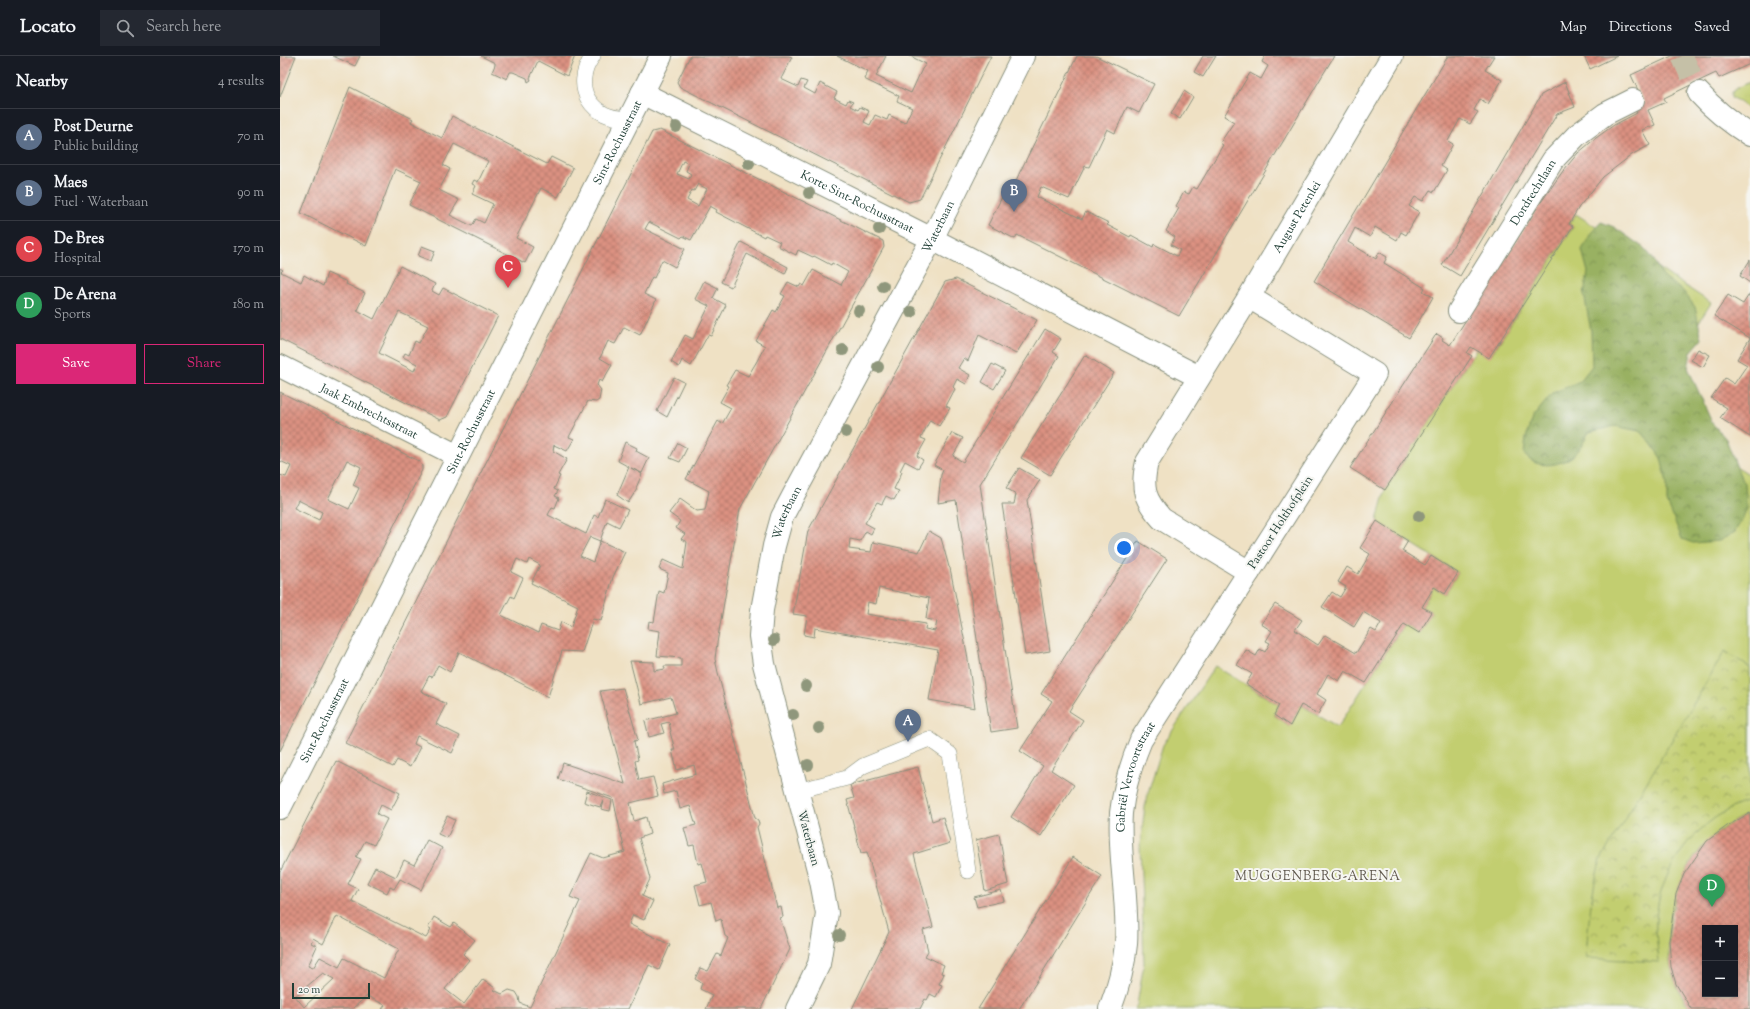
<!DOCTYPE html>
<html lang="en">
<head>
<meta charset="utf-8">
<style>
	body { margin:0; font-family:"Sorts Mill Goudy",serif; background:#242831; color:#f1f3f6 }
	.controls { position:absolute; right:12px; bottom:12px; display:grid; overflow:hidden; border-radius:0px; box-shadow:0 1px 3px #0004 }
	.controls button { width:36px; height:36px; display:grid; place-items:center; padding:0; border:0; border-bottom:1px solid #363941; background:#171b24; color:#f1f3f6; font:20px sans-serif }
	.scale { position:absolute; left:12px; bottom:10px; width:78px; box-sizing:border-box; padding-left:4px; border:2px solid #1f3d34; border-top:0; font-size:11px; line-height:14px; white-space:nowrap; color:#1f3d34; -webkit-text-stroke:3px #f6f6f2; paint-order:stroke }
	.you { position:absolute; left:844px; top:492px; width:14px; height:14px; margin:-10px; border:3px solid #fff; border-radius:50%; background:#1a73e8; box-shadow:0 0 0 6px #1a73e833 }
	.badge { display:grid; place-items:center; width:26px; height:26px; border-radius:50%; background:#db2777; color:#fff; font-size:13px; font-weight:700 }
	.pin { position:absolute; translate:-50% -33px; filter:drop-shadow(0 1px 2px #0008) }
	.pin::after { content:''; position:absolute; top:21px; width:14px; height:12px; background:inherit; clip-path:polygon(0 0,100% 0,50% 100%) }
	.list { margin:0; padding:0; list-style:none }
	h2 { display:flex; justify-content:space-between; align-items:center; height:52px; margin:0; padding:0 16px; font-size:17px }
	h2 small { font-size:13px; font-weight:400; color:#9ea1a6 }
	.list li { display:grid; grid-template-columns:26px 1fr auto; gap:12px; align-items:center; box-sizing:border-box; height:56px; padding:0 16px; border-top:1px solid #363941 }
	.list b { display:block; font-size:15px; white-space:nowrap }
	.list p { margin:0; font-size:13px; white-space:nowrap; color:#9ea1a6 }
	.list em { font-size:13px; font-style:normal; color:#9ea1a6 }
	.actions { display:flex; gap:8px; padding:12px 16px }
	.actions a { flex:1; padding:9px 0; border:1px solid #db2777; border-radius:0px; text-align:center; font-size:14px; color:#db2777 }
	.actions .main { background:#db2777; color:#fff }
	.icon { flex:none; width:22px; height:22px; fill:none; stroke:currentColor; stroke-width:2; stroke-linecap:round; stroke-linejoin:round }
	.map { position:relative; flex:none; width:1470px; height:953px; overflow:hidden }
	header { display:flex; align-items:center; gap:24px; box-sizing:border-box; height:56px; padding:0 20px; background:#171b24; border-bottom:1px solid #363941 }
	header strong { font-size:19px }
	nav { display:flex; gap:22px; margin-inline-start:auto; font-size:14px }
	.search { width:280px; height:36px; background:#242831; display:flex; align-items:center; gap:10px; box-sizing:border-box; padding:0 14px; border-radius:0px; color:#9ea1a6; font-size:15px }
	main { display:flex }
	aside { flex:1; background:#171b24 }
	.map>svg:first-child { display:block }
</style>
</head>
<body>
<header>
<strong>Locato</strong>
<div class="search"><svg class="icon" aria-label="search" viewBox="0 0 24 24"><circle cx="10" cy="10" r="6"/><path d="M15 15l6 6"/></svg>Search here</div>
<nav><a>Map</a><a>Directions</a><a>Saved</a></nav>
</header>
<main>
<aside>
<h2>Nearby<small>4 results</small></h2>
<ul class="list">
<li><span class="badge" style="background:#5c6f8a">A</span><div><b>Post Deurne</b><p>Public building</p></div><em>70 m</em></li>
<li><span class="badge" style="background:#5c6f8a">B</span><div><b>Maes</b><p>Fuel · Waterbaan</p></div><em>90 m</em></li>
<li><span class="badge" style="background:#e0444e">C</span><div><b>De Bres</b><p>Hospital</p></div><em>170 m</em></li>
<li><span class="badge" style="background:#2e9e5b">D</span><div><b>De Arena</b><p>Sports</p></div><em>180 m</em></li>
</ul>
<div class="actions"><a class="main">Save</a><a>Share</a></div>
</aside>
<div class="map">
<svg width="1470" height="953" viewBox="0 0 1470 953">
	<defs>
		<pattern id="forest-crowns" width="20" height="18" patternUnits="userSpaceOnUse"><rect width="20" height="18" fill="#99b162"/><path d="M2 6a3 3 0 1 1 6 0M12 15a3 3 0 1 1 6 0" fill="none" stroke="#7c9152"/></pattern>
		<pattern id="park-crowns" width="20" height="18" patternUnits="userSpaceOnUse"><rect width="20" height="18" fill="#c2ce70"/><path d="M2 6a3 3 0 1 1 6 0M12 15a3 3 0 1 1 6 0" fill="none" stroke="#9da85d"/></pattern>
		<pattern id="building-cross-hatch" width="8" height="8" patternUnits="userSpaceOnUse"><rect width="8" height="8" fill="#db9181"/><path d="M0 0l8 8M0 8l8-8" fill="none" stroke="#b1786a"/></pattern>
	</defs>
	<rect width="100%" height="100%" fill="#f6f6f2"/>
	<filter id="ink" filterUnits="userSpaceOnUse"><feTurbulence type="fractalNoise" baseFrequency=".025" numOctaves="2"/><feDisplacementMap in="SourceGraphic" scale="8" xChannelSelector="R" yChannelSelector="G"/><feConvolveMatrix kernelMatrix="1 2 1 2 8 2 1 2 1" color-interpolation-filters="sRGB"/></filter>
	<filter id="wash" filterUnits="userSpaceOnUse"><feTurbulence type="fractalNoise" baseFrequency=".012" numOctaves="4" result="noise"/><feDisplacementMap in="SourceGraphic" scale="16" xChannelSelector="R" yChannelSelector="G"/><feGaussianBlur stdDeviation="0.9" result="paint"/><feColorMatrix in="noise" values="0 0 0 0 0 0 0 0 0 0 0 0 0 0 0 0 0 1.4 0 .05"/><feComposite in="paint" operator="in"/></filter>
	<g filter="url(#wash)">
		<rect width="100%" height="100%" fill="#efe1c4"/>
		<path fill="#c2ce70" stroke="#708652" d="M1296,158L1431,247L1365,351L1470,419V757C1455,764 1438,774 1427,786C1388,827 1372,907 1411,953H854L857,949L864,907L860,788L866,744L883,689L935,610L999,649L994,659L1010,670L1021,649L1058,671L1124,568L1139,577L1152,556L1142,551L1154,531L1165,538L1178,517L1097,465L1105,434L1196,294L1210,301L1293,171L1289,168Z"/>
		<path fill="url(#forest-crowns)" stroke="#5c774b" d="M1321,166L1334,171L1364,192L1371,200L1384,222L1403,235L1415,251L1422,283L1411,296L1408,312L1433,368L1446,383L1459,417L1465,427L1467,453L1455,476L1439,485L1413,487L1402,483L1387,446V427L1381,402L1368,383L1359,375L1335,370L1309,376C1305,382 1302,391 1297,396C1284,410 1256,415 1244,398L1246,382L1252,362L1273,337L1300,325L1312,310L1311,275L1304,238L1308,216L1302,194L1311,177Z"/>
		<path fill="url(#park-crowns)" stroke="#708652" d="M1470,26V53L1452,41V36L1457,32Z
			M1445,595L1470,612V745C1463,747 1456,749 1450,753C1410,773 1379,818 1376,863C1375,877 1378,892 1379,906L1306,902C1308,869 1311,835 1321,803Z"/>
		<g id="blocks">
			<path fill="url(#building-cross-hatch)" fill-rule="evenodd" d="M0,0H16L0,41Z
				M53,0H80L75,10Z
				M201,0H295L287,20L258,5L250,22L251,24L248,26L247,22L233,16H230L227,23L212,16L215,9V7Z
				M410,0H509L512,1L501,23L518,31L521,24L527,26L524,32L535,38L540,27L557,36L554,42L566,48L568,44L573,46L570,50L578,54L580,51L589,55L584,66L590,69L595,59L607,64L609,59L625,67L632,52L617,45L619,40L584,23L588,15L557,0H606L596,20L631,37L642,13L646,8L630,0H711L640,143L629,146L400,31L397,26Z
				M797,0H816L874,28L859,57L847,51L835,77L827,73L809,111L805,110L789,143L761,131L757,141L802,163L806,156L829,167L827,169L850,181L851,179L873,191L874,188L897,200L900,194L891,189L895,181L886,175L899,152L896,150L904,136L909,138L913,131L917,133L943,89L940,87L954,66L944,60L970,17L981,23L988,10L982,6L985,0H1054L899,260L737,179L735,183L708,169L729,127L734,129L739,118Z
				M923,0H936L923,21L914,16Z
				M1168,0H1214L1205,14L1222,24L1208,48L1200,43L1194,54L1198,56L1190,68L1180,63L1168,85L1173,88L1161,110L1167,114L1154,136L1150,134L1143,145L1135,141L1129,150L1139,156L1126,179L1121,176L1117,184L1095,171L1090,181L1075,172L1068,186L1096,203L1099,196L1107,201L1104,207L1145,232L1143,235L1153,241L1129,282L1034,225Z
				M1304,0H1337L1310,13Z
				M1392,0H1470V8L1439,22L1436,17L1421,24L1384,42L1386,46L1368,54L1375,69L1362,74L1370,89L1353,98L1323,121L1299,151L1289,168L1293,170L1209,302L1191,291L1187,297L1192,300L1105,434L1070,412L1155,280L1157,278L1163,282L1162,284L1170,289L1259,149L1283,115L1298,97L1316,82L1334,69L1357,57L1355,53L1364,47L1351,19Z
				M1285,26L1295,51L1277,58L1180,220L1162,209L1261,39Z
				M70,31L133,63L131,66L162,82L172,60L267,108L271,101L293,112L278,141L261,132L236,182L253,191L245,207L129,149L141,125L115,113L86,190L21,157ZM174,88L208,105L198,126L194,124L192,128L196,130L192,138L213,148L204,167L196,163L192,170L170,159L179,144L159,134L170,113L163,109Z
				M904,35L913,41L900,63L891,58Z
				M380,74L603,185L604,191L460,453L437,587L435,603L439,621L475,762L478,764L479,768L477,771L497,852L501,851L503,861L500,862L510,893L481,953H426L432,939L420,933L422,927L415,923L420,912L428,915L437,898L441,900L448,882L445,880L441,863L436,865L431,846L420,849L415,829L427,826L422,807L418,808L414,789L409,790L404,772L416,769L410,750L400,753L396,735L384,738L382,728L416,718L414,709L397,714L392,694H395L390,676L391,675L389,666L381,668L384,677L369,681L365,665L396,657L391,641L361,648L350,605L374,606V615L385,613L384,610H401V602L377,600L380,575L368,573L369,565L374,566L379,535L384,537L388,517L379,513L383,504L403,513L407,486L401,483L405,478L396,472L400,465L389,457L400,443L417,455L425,454L429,435L406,423L438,365L442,368L451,352L440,346L449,330L446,329L455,314L468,320L477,305L485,290L476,285L493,254L496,256L505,240L501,238L508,226L519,231L521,228L524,230L533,214L561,229L568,216L552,207L551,209L534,200L533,201L518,194L516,199L498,190L500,186L485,179L484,181L436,156L437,154L430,150L411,184L403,180L401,182L369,166L365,173L405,193L395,211L382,204L374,222L372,221L364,238L376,244L360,279L344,271L335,288L328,285L320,302L332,309L322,326L319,324L317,329L321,334L319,344L316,346L308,345L289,381L294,383L287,395L274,389L273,395L287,403L278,419L280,420L274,433L278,435L275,440L279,442L275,452L272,451L268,459L306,478L314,459L318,461L325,443L348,454L339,471L327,465L320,485L310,481L300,500L313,506L320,485L345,496L333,521L321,565L313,563L302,596L282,595L268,641L179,596L170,616L158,609L152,621L149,620L141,635L166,648L156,668L180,680L172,697L137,680L134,688L140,691L130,711L117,704L113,711L65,687L372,76ZM403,105L409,108L406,115L411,118L409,123L397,118ZM418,128L427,133L418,150L407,144L412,134L414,135ZM237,503L247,508L249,503L260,509L251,527L298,550L291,571L281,566L278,575L261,569L258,577L221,559L231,540L234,542L243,522L231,516Z
				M461,186L508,211L505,218L467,198L451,231L441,226Z
				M142,190L155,195L151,205L138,200Z
				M1470,204V227L1460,220Z
				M120,210L155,228L152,235L159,239L163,232L218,260L167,361L160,364L0,283V212L3,214L1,216L21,226L24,219L43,230L47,217L67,226L66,228L85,237L77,254L94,263ZM119,256L148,270L139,287L135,285L129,299L125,297L123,301L137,308L134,315L99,297Z
				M676,223L757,264L736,298L699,279L688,305L684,302L678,312L690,319L686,328L677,323L673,331L675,333L666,350L670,352L659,370L650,364L641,382L646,384L637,400L643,404L638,412L625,405L620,415L622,416L614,433L619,435L614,444L606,440L602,448L597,446L585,467L594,472L591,478L586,475L580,485L570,483L569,493L591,496L593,486L639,496L649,475L661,482L669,511L670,512L687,597L695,652L649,644L658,594L535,572L534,581L524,579L527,560L513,558L528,475L665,226ZM599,532L649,542L646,563L657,565L655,575L645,573L646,568L586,558L588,546L596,548Z
				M424,225L438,232L433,242L446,249L431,280L428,279L411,310L402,304L399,311L391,306L405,279L413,283L429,250L415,243Z
				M1470,237V381L1440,362L1447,352L1431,342L1445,322L1454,328L1467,309L1457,303L1470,282L1434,260L1448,239L1463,248Z
				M765,273L781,283L773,296L779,300L700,428L737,672L711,676L676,444L658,447L661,419L663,414L654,409L672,377L683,382L673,400L683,406Z
				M1418,293L1430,299L1423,311L1411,304Z
				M805,299L834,317L770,419L741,402Z
				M712,308L725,315L714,333L702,326Z
				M394,321L404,326L387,361L377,355Z
				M0,336L139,405L142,410V414L0,695V419L6,421L11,410L0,405ZM67,404L81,411L73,429L79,432L69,453L48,443ZM18,444L42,456L39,464L14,452Z
				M345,386L357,392L356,395L369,402L362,417L351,412L362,418L356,432L357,433L348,447L337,439L349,411L338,405Z
				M398,387L407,392L400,406L390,402Z
				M739,412L760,424L747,444L770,595L745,599L722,448H734L736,438L726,432Z
				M1097,465L1128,485L1122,495L1145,509L1151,500L1178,517L1165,538L1154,531L1142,551L1152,556L1139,577L1124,568L1086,627L1065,615L1059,625L1048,618L1037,638L1046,644L1038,658L1021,649L1010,670L994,659L999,649L966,628L972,618L957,609L966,594L976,600L980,593L985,596L990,587L986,585L992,575L981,568L995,548L1022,564L1015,574L1038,589L1045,579L1076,597L1091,573L1096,576L1101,567L1083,556L1074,571L1042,551L1052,536L1060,541L1066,531L1058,526L1067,511L1078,518L1090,498L1080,492Z
				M858,485L887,503L789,655L803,664L771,714L794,729L761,780L731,761L763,710L740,695L772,645L761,638Z
				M343,632L358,684L354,685L358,704L355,705L359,724L373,721L378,740L350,747L354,765L366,761L370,778L359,782L370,823L362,840L373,845L364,864L353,859L349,868L390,889L379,914L369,909L348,953H102L105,949L87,940L72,953H0V816L56,705L120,737L111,754L101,749L97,758L107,763L94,789L85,785L76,801L81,803L68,828L78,833L72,845L146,882L151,874L148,872L154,861L171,871L174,867L195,884L183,898L189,904L165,933L184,948L203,923L215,932L214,934L222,938L229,934L236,936L239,941L240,947L250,951L300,845L290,841L311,797L323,802L345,796L333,742L278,723L283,707L345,728L320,635ZM57,860L119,893L104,922L64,902L59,911L40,901L33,912L28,910L37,890L31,887L33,882L43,888ZM43,917L54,923L24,951L15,940Z
				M638,711L652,765L663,761L670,787L634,798L653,871L643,874L648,895L645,900L664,909L661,917L664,918L659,928L662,929L656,941L650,938L647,944L645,943L640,953H572L609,876L587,796L581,797L567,744L574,742L570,729Z
				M307,735L332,744L330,755L321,753L323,745L320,751L304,746Z
				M1470,757V953H1411L1396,928L1391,911L1389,885L1396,838L1404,818L1427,785L1447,770ZM1425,872H1455V938H1425Z
				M167,760L175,764L167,782L158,778Z
				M719,778L728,828L705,835L696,784Z
				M147,784L162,792L141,834L120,823L114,833L110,831L107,837L87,827L95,811L116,821L124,804L134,809Z
				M793,801L822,820L759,922L739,953H698Z
				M721,834L724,845L697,851L694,841Z"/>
		</g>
	</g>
	<g filter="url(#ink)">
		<use href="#blocks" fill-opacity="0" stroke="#878f7c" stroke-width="1"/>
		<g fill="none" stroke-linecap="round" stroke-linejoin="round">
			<path stroke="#c5c0a7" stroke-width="22" stroke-dasharray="22 11" stroke-linecap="butt" d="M1402,0L1419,37"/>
			<defs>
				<path id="service" d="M313,0C290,31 312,65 349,62
					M517,735L567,722L583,710L649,683L670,698L688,815"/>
				<g id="minor">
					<path id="s1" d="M362,37L652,183L919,321"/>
					<path d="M1419,37C1434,54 1451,67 1470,79"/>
					<path id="s2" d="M969,241L1095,318L969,516L882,463C864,443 861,432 867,406L969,241L1112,0"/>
					<path id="s3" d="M1179,255L1273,104L1297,79L1325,58L1353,44"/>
					<path id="s4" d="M0,310L178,400"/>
					<path id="s5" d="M0,752L381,0"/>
					<path id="s6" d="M517,953L539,908L547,857L541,825L484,608L480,580L482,554L494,490L502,461L513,440L652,183L743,0"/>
					<path id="s7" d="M830,953C838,932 844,910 846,888C849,844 838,801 841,757C844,731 851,708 861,684L969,516"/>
				</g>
			</defs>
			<use href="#service" stroke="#878f7c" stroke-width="16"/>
			<use href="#minor" stroke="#878f7c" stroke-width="24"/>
			<use href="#service" stroke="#fff" stroke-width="15"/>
			<use href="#minor" stroke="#fff" stroke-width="22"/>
		</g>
		<g fill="#8f977b">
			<circle cx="396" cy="71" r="6"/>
			<circle cx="469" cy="108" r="6"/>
			<circle cx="529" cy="137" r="6"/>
			<circle cx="599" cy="173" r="6"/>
			<circle cx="603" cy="230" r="6"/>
			<circle cx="579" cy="255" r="6"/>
			<circle cx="631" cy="256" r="6"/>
			<circle cx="563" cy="294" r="6"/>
			<circle cx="598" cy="311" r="6"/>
			<circle cx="566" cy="376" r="6"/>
			<circle cx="1139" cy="460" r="6"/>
			<circle cx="494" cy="584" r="6"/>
			<circle cx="526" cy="630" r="6"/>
			<circle cx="513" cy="659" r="6"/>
			<circle cx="539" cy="672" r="6"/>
			<circle cx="528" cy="709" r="6"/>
			<circle cx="559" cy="879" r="6"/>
		</g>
	</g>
	<g text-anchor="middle" stroke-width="4" stroke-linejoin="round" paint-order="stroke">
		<g font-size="12" fill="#1f3d34" stroke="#f6f6f2">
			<text dy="4" stroke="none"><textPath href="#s5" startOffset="746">Sint-Rochusstraat</textPath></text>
			<text dy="4" stroke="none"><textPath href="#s3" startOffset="140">Dordrechtlaan</textPath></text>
			<text dy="4" stroke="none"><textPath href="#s1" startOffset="241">Korte Sint-Rochusstraat</textPath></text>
			<text dy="4" stroke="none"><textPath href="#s2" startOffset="834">August Petenlei</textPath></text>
			<text dy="4" stroke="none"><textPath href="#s6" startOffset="838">Waterbaan</textPath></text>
			<text dy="4" stroke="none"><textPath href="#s4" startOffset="100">Jaak Embrechtsstraat</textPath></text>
			<text dy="4" stroke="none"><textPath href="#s5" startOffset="422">Sint-Rochusstraat</textPath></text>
			<text dy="4" stroke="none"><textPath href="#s6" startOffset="514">Waterbaan</textPath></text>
			<text transform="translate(1000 466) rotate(-57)" y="4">Pastoor Holthofplein</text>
			<text dy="4" stroke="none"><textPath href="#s5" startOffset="98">Sint-Rochusstraat</textPath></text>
			<text dy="4" stroke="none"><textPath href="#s7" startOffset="237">Gabriël Vervoortstraat</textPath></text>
			<text transform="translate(529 782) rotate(75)" y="4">Waterbaan</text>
		</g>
		<g font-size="13" letter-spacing="1" fill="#615a4f" stroke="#f6f6f2">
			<text x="1038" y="824">MUGGENBERG-ARENA</text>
		</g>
	</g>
</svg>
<div class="controls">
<button>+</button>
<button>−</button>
</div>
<div class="scale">20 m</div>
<div class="you"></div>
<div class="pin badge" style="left:628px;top:686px;background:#5c6f8a">A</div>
<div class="pin badge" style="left:734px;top:156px;background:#5c6f8a">B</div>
<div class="pin badge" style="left:228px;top:232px;background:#e0444e">C</div>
<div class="pin badge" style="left:1432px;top:851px;background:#2e9e5b">D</div>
</div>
</main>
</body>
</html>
